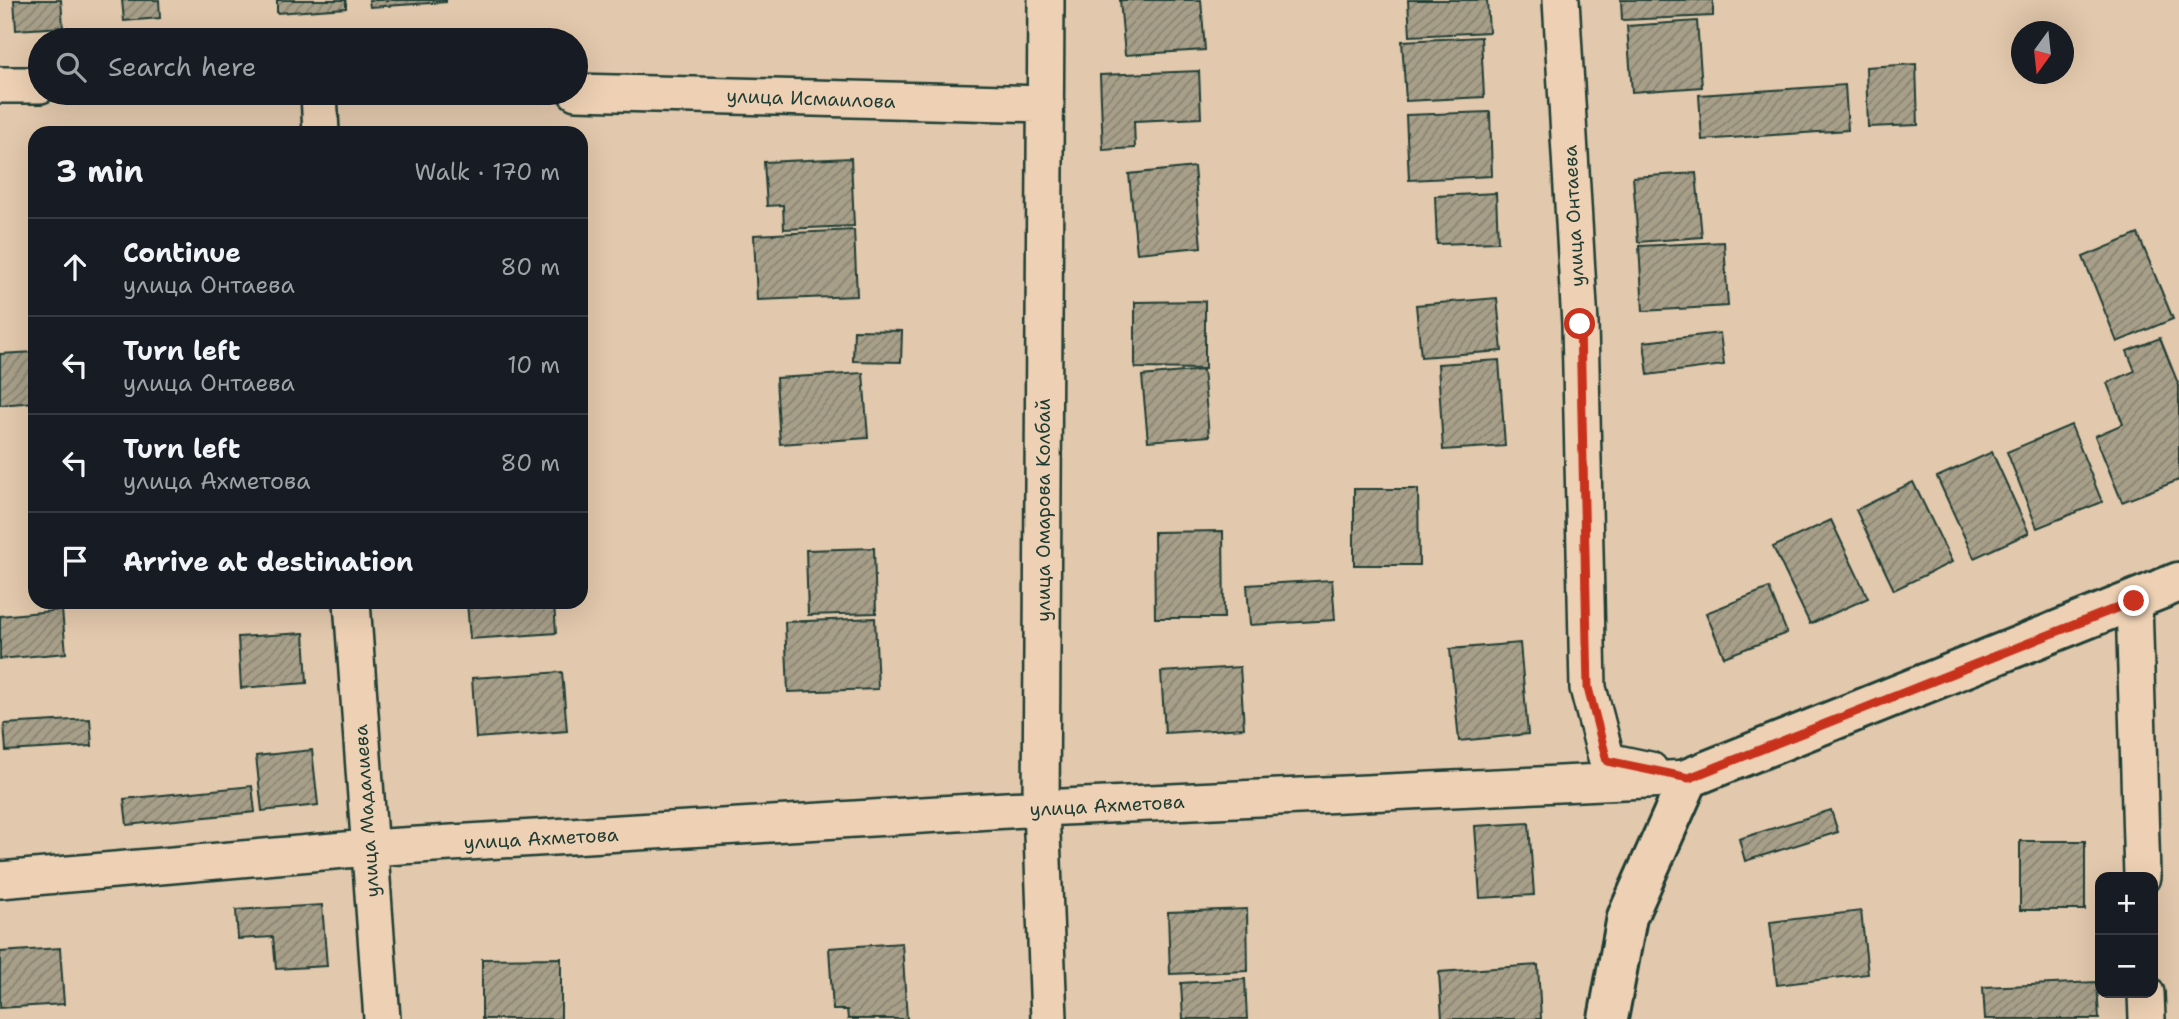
<!DOCTYPE html>
<html lang="en">
<head>
<meta charset="utf-8">
<style>
	body { margin:0; font-family:"Shantell Sans",sans-serif; background:#242831; color:#f1f3f6 }
	.controls { position:absolute; right:21px; bottom:21px; display:grid; overflow:hidden; border-radius:14px; box-shadow:0 7px 28px #0002 }
	.controls button { width:63px; height:63px; display:grid; place-items:center; padding:0; border:0; border-bottom:2px solid #363941; background:#171b24; color:#f1f3f6; font:35px sans-serif }
	.compass { position:absolute; left:2011px; top:21px; width:63px; height:63px; border-radius:50%; background:#171b24; box-shadow:0 7px 28px #0002; rotate:195deg }
	.stop { position:absolute; width:21px; height:21px; margin:-16px; border:5px solid #c8321e; border-radius:50%; background:#fff }
	.stop.end { background:#c8321e; border-color:#fff; box-shadow:0 2px 7px #0008 }
	.list { margin:0; padding:0; list-style:none }
	h2 { display:flex; justify-content:space-between; align-items:center; height:91px; margin:0; padding:0 28px; font-size:30px }
	h2 small { font-size:23px; font-weight:400; color:#9ea1a6 }
	.list li { display:grid; grid-template-columns:46px 1fr auto; gap:21px; align-items:center; box-sizing:border-box; height:98px; padding:0 28px; border-top:2px solid #363941 }
	.list b { display:block; font-size:26px; white-space:nowrap }
	.list p { margin:0; font-size:23px; white-space:nowrap; color:#9ea1a6 }
	.list em { font-size:23px; font-style:normal; color:#9ea1a6 }
	.icon { flex:none; width:38px; height:38px; fill:none; stroke:currentColor; stroke-width:2; stroke-linecap:round; stroke-linejoin:round }
	.map { position:relative; flex:none; width:2179px; height:1019px; overflow:hidden }
	.search { position:absolute; background:#171b24; box-shadow:0 7px 28px #0002; left:28px; top:28px; width:560px; height:77px; display:flex; align-items:center; gap:18px; box-sizing:border-box; padding:0 24px; border-radius:38px; color:#9ea1a6; font-size:26px }
	.panel { position:absolute; background:#171b24; box-shadow:0 7px 28px #0002; left:28px; top:126px; width:560px; height:483px; border-radius:21px }
	.map>svg:first-child { display:block }
</style>
</head>
<body>
<div class="map">
<svg width="2179" height="1019" viewBox="0 0 2179 1019">
	<defs>
		<pattern id="building-hatch" width="6" height="6" patternUnits="userSpaceOnUse" patternTransform="scale(1.75)"><rect width="6" height="6" fill="#a89f89"/><path d="M-1 1l2-2M0 6l6-6M5 7l2-2" fill="none" stroke="#888371"/></pattern>
	</defs>
	<rect width="100%" height="100%" fill="#e2c8ac"/>
	<filter id="ink" filterUnits="userSpaceOnUse"><feTurbulence type="fractalNoise" baseFrequency=".0143" numOctaves="2"/><feDisplacementMap in="SourceGraphic" scale="14" xChannelSelector="R" yChannelSelector="G"/><feConvolveMatrix kernelMatrix="1 2 1 2 8 2 1 2 1" color-interpolation-filters="sRGB"/></filter>
	<g filter="url(#ink)">
		<path fill="url(#building-hatch)" stroke="#1f3d34" stroke-width="2" d="M14,0H61L63,27L16,30Z
			M122,0H159L160,18L124,21Z
			M277,0H346V8L277,13Z
			M369,0H446V2L370,7Z
			M1120,0H1201L1205,50L1125,55Z
			M1408,0H1487L1489,32L1410,36Z
			M1621,0H1713V16L1622,20Z
			M1697,21L1702,87L1632,92L1627,26Z
			M1481,37L1484,97L1406,101L1402,41Z
			M1916,64L1918,125L1868,127L1866,67Z
			M1199,71L1201,118L1134,121L1135,148L1103,150L1100,75Z
			M1845,85L1848,130L1702,140L1699,95Z
			M1490,112L1492,176L1409,180L1406,115Z
			M851,158L854,226L784,229L783,205L767,206L764,162Z
			M1194,167L1201,247L1137,253L1129,174Z
			M1696,173L1702,237L1638,242L1633,177Z
			M1496,193L1498,242L1437,244L1435,196Z
			M854,230L857,296L757,300L754,235Z
			M2138,234L2173,319L2117,342L2083,257Z
			M1724,242L1728,306L1643,311L1639,246Z
			M1497,298L1502,351L1421,357L1416,305Z
			M1205,301V369L1135,368V302Z
			M854,330L902,331L901,362L853,361Z
			M1720,333L1724,365L1648,375L1644,342Z
			M2160,338L2179,386V480L2122,502L2095,436L2123,424L2107,383L2135,371L2127,351Z
			M35,352V402L0,405V354Z
			M1499,360L1505,446L1443,450L1438,364Z
			M1203,370L1209,436L1148,441L1142,376Z
			M863,373L868,438L780,444L776,378Z
			M2071,425L2102,502L2037,528L2007,452Z
			M1992,452L2029,533L1974,558L1937,477Z
			M1913,482L1952,562L1894,590L1856,510Z
			M1354,489H1418L1419,565H1354Z
			M1831,520L1868,598L1810,624L1773,547Z
			M1223,531L1224,618H1155L1154,532Z
			M874,548L876,613L808,615L806,550Z
			M1332,580L1335,620L1250,625L1247,585Z
			M1769,588L1787,633L1724,657L1706,613Z
			M467,602H554L556,633L470,639Z
			M62,610L66,653L0,659V616Z
			M875,618L878,689L788,692L785,622Z
			M304,633L307,683L241,688L238,637Z
			M1520,643L1528,734L1459,741L1450,649Z
			M1240,667L1244,728L1165,733L1161,672Z
			M562,672L567,731L476,738L472,678Z
			M90,719L92,746L6,751L4,724Z
			M312,750L318,805L262,811L256,756Z
			M252,786L255,812L127,825L124,799Z
			M1831,810L1838,832L1745,861L1739,839Z
			M1529,823L1534,895L1480,898L1475,826Z
			M2020,841H2085V910H2020Z
			M322,905L327,966L276,969L273,937L238,939L236,910Z
			M1247,909L1248,971L1170,974L1168,912Z
			M1861,911L1868,974L1777,985L1770,922Z
			M902,943L907,1019H848L847,1010H833L829,948Z
			M60,948L64,1004L0,1008V952Z
			M561,958V1019H482V959Z
			M1538,965L1541,1019H1442L1439,972Z
			M1245,979L1247,1019H1183L1181,983Z
			M2097,982L2099,1019H1985L1983,987Z"/>
		<g fill="none" stroke-linecap="round" stroke-linejoin="round">
			<defs>
				<path id="street" d="M1046,0L1041,808L1049,1019
					M1561,0L1580,324L1588,688L1607,761L1650,770
					M0,85H40
					M576,92L1046,104
					M319,93L321,133
					M2134,601L2142,877
					M352,602L382,1019
					M0,880L368,848L1041,808L1689,778
					M2146,993L2147,1019"/>
				<path id="secondary" d="M1608,1019L1627,917L1689,778L2179,582"/>
			</defs>
			<use href="#street" stroke="#1f3d34" stroke-width="40"/>
			<use href="#secondary" stroke="#1f3d34" stroke-width="44"/>
			<use href="#street" stroke="#eed1b4" stroke-width="35"/>
			<use href="#secondary" stroke="#eed1b4" stroke-width="38"/>
		</g>
	</g>
	<g fill="none" stroke-linecap="round" stroke-linejoin="round" filter="url(#ink)">
		<path stroke="#c8321e" stroke-width="9" d="M1580,324L1588,688L1607,761L1689,778L2134,601"/>
	</g>
	<g text-anchor="middle" stroke-width="5" stroke-linejoin="round" paint-order="stroke">
		<g font-size="19" fill="#1f3d34" stroke="#eed1b4">
			<text transform="translate(811 98) rotate(2)" y="7">улица Исмаилова</text>
			<text transform="translate(1573 216) rotate(-93)" y="7">улица Онтаева</text>
			<text transform="translate(1043 510) rotate(-90)" y="7">улица Омарова Колбай</text>
			<text transform="translate(1107 805) rotate(-3)" y="7">улица Ахметова</text>
			<text transform="translate(366 811) rotate(-94)" y="7">улица Мадалиева</text>
			<text transform="translate(541 838) rotate(-3)" y="7">улица Ахметова</text>
		</g>
	</g>
</svg>
<div class="controls">
<button>+</button>
<button>−</button>
</div>
<svg class="compass" viewBox="-18 -18 36 36"><path d="M0-13l5 13h-10z" fill="#e53935"/><path d="M0 13l5-13h-10z" fill="#9ea1a6"/></svg>
<div class="stop" style="left:1580px;top:324px"></div>
<div class="stop end" style="left:2134px;top:601px"></div>
<div class="search"><svg class="icon" aria-label="search" viewBox="0 0 24 24"><circle cx="10" cy="10" r="6"/><path d="M15 15l6 6"/></svg>Search here</div>
<section class="panel">
<h2>3 min<small>Walk · 170 m</small></h2>
<ul class="list">
<li><svg class="icon" aria-label="ahead" viewBox="0 0 24 24"><path d="M12 20V5M6 11l6-6 6 6"/></svg><div><b>Continue</b><p>улица Онтаева</p></div><em>80 m</em></li>
<li><svg class="icon" aria-label="left" viewBox="0 0 24 24"><path d="M17 20v-9H6M10 6l-5 5 5 5"/></svg><div><b>Turn left</b><p>улица Онтаева</p></div><em>10 m</em></li>
<li><svg class="icon" aria-label="left" viewBox="0 0 24 24"><path d="M17 20v-9H6M10 6l-5 5 5 5"/></svg><div><b>Turn left</b><p>улица Ахметова</p></div><em>80 m</em></li>
<li><svg class="icon" aria-label="arrive" viewBox="0 0 24 24"><path d="M6 21V4h12l-3 4 3 4H6"/></svg><div><b>Arrive at destination</b></div></li>
</ul>
</section>
</div>
</body>
</html>
